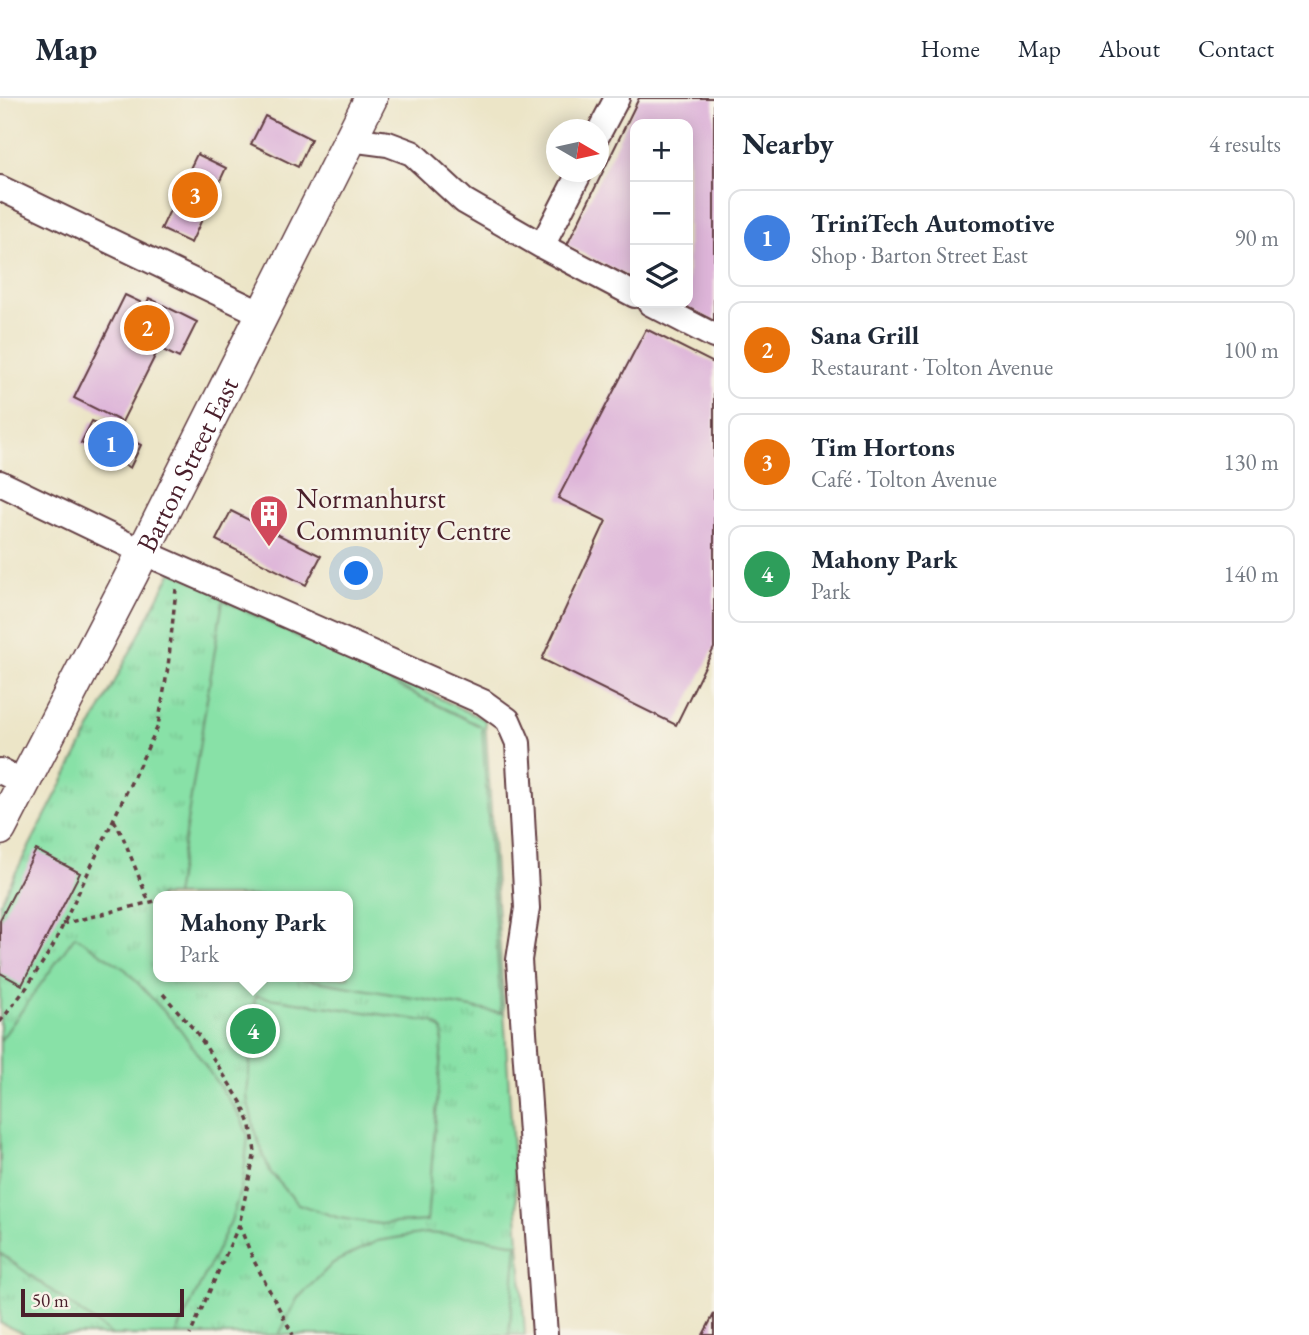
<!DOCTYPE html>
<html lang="en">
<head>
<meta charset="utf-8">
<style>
	body { margin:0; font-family:"EB Garamond",serif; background:#f2f2f3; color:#1f2937 }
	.controls { position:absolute; right:21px; top:21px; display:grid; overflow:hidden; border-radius:14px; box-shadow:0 4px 18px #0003 }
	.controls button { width:63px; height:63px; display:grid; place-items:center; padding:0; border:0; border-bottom:2px solid #e0e1e3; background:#fff; color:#1f2937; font:35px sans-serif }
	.compass { position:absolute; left:546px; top:21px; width:63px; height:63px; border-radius:50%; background:#fff; box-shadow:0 4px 18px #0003; rotate:99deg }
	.scale { position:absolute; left:21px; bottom:18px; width:163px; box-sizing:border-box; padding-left:7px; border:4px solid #4a1f2b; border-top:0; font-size:19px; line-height:24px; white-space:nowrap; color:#4a1f2b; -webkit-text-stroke:5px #f7f3e8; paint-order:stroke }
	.you { position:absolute; left:357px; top:476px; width:24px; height:24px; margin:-18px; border:5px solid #fff; border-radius:50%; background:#1a73e8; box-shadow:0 0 0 10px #1a73e833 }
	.badge { display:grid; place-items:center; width:46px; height:46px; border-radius:50%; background:#d1495b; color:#fff; font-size:23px; font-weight:700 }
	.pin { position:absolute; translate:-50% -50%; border:4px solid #fff; box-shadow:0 2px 7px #0006 }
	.popup { position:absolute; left:153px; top:793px; width:200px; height:91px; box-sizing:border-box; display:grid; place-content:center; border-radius:14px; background:#fff; filter:drop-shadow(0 2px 5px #0005); font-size:23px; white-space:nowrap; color:#747a83 }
	.popup b { font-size:26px; color:#1f2937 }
	.popup::after { content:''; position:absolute; left:50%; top:100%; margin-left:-14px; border:14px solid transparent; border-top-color:#fff }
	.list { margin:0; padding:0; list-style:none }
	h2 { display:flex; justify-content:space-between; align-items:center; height:91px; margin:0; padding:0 28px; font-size:30px }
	h2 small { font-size:23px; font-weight:400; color:#747a83 }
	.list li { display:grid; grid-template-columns:46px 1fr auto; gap:21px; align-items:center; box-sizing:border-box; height:98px; margin:0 14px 14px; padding:0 14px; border:2px solid #e0e1e3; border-radius:14px }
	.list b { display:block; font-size:26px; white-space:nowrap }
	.list p { margin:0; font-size:23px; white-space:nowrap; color:#747a83 }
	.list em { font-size:23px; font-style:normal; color:#747a83 }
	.icon { flex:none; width:38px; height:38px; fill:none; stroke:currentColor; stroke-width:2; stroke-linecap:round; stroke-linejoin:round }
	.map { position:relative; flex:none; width:714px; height:1237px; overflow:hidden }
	header { display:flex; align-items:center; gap:42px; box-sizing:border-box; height:98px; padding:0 35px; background:#fff; border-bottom:2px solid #e0e1e3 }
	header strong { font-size:33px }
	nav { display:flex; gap:38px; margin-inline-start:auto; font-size:24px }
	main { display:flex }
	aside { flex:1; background:#fff }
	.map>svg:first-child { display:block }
</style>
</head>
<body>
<header>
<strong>Map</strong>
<nav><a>Home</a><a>Map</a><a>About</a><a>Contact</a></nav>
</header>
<main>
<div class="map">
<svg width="714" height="1237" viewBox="0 0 714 1237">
	<defs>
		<pattern id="grass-tufts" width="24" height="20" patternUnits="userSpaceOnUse" patternTransform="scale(1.75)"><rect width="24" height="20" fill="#88e1a7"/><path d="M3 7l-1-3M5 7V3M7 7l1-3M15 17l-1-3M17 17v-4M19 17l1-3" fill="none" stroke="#77c190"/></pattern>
	</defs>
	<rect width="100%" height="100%" fill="#f7f3e8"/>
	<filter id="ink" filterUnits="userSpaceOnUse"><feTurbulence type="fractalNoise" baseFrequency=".0143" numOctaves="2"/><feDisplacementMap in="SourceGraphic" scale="14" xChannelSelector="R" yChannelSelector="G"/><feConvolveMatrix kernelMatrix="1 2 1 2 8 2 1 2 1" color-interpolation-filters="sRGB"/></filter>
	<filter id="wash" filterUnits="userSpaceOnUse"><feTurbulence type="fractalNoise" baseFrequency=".00686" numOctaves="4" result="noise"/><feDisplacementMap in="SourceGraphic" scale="28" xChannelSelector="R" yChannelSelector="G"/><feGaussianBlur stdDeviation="1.57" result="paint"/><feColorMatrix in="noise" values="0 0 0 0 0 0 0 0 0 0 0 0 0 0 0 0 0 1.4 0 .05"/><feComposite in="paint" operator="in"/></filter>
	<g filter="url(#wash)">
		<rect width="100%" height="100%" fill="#ece5c7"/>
		<path fill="url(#grass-tufts)" stroke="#698069" stroke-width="2" fill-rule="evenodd" d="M172,473L485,622L525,1237H26L0,1225V805ZM159,798H348V879H159Z"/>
		<path fill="#88e1a7" stroke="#698069" stroke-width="2" d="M223,502L482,629L501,915L293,879H348V798H175Z
			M75,838L126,872L181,932L241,1020L248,1038L243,1083L231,1123L176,1237H112L0,1155V943Z
			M255,898L433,924L443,933L427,1123L380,1126L339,1120L298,1106L270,1074L255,1034L247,999Z
			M426,1135L477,1139L517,1146L509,1237H279L297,1201L333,1165L377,1143Z"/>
		<g id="blocks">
			<path fill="#deb5d9" d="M639,0H714V223L679,205H688V26H635V182L567,147Z
				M265,18L311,41L298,69L251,46Z
				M197,56L226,70L191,145L161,131Z
				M125,197L146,207L149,200L197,224L179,260L159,250L122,324L74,300Z
				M646,231L714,265V550L676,627L542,561L606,423L558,400Z
				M92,323L141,347L130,370L81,345Z
				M231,413L321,458L306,487L216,442Z
				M36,752L80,775L22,887L0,875V822Z
				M714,1216V1237H703Z"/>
		</g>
	</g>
	<g filter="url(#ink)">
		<use href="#blocks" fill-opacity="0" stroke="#623d42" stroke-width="2"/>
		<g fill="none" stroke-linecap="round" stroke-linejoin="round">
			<defs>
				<path id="minor" d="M598,36L617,0
					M350,41L388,46L412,55L464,103L542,148L580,74
					M0,90L262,216
					M542,148L635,197
					M650,205L714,238
					M0,385L143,454L483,604L508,622L518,645L527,810L519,862L545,1237
					M0,673L24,685"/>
				<g id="major">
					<path id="s1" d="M0,731L132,476L371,0"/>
				</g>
			</defs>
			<use href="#minor" stroke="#623d42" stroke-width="28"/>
			<use href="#major" stroke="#623d42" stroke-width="35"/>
			<path stroke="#623d42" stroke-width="3.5" stroke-dasharray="5 5" stroke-linecap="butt" d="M114,722L123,739L149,804
				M62,826L159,802
				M163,896L197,935L241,1004L251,1028L255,1054L239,1127L190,1237
				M0,924L27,889L53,848L158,628L168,569L176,491
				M239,1127L254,1163L293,1237"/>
			<use href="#minor" stroke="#fff" stroke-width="24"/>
			<use href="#major" stroke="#fff" stroke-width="32"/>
		</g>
	</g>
	<defs>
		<symbol id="building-pin" viewBox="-11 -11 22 30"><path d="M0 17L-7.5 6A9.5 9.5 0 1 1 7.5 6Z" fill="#d1495b" stroke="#f7f3e8"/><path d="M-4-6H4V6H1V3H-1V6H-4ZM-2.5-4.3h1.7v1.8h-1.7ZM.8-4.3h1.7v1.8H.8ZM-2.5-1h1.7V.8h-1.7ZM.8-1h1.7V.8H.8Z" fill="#fff"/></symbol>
	</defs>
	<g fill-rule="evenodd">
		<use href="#building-pin" x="247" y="394" width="44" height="60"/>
	</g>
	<g text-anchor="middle" stroke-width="5" stroke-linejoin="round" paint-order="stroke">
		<g font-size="28" fill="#4a1f2b" stroke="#f7f3e8">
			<text dy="10" stroke="none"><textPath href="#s1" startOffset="410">Barton Street East</textPath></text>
		</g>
		<g font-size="28" fill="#4a1f2b" stroke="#f7f3e8" text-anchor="start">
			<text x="296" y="410">Normanhurst<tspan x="296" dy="32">Community Centre</tspan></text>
		</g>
	</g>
</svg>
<div class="controls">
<button>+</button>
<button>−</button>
<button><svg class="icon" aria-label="layers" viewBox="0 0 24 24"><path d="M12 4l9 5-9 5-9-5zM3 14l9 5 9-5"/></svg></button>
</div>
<svg class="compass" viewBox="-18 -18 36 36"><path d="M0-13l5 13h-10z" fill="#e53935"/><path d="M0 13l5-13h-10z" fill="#747a83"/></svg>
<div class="scale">50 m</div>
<div class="you"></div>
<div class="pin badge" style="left:111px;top:346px;background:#3f7fe0">1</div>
<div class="pin badge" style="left:147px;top:230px;background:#e8710a">2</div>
<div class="pin badge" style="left:195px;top:97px;background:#e8710a">3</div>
<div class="pin badge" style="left:253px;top:933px;background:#2e9e5b">4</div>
<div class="popup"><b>Mahony Park</b>Park</div>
</div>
<aside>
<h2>Nearby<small>4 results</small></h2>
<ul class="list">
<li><span class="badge" style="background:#3f7fe0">1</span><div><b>TriniTech Automotive</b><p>Shop · Barton Street East</p></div><em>90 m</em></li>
<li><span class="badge" style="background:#e8710a">2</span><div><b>Sana Grill</b><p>Restaurant · Tolton Avenue</p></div><em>100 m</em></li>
<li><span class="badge" style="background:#e8710a">3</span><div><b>Tim Hortons</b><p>Café · Tolton Avenue</p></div><em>130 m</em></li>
<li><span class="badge" style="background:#2e9e5b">4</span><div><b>Mahony Park</b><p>Park</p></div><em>140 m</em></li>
</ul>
</aside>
</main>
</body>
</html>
